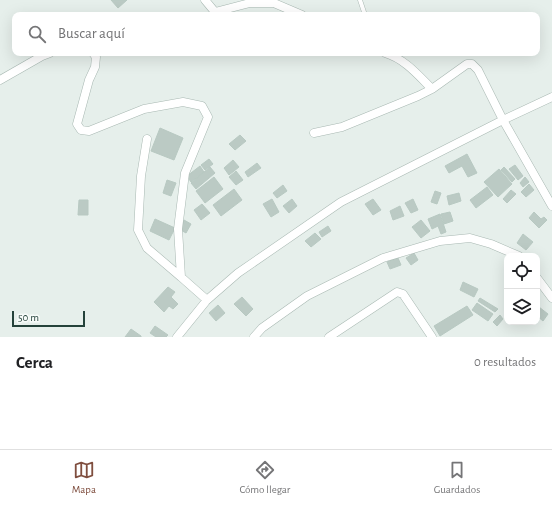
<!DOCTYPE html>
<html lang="es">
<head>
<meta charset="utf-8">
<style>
	body { margin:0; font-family:"Alegreya Sans",sans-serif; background:#f2f2f2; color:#202124 }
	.controls { position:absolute; right:12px; bottom:12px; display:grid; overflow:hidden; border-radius:8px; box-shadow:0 4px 16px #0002 }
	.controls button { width:36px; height:36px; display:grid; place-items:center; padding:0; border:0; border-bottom:1px solid #e0e0e0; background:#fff; color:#202124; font:20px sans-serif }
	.scale { position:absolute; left:12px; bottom:10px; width:73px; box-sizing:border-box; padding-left:4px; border:2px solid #24423a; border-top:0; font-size:11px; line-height:14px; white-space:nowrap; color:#24423a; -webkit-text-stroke:3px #f7fbf9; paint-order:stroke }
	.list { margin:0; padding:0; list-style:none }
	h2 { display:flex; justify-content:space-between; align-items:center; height:52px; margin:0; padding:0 16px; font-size:17px }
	h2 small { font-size:13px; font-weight:400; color:#757577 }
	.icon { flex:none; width:22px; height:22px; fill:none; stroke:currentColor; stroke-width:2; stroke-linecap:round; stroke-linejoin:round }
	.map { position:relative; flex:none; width:552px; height:337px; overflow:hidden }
	.search { position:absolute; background:#fff; box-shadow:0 4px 16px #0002; left:12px; right:12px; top:12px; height:44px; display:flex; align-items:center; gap:10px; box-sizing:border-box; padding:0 14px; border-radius:8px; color:#757577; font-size:15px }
	.sheet { height:112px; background:#fff }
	nav { display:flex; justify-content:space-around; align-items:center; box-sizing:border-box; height:56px; border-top:1px solid #e0e0e0; background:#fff; font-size:11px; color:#757577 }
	nav a { display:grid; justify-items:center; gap:2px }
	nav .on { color:#7f4e3f }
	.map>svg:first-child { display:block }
</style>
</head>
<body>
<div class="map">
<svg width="552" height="337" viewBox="0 0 552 337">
	<rect width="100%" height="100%" fill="#e6efeb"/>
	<path fill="#bbcac4" stroke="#b8c9c2" d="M111,0H127L118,8Z
		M160,128L183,138L174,160L151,151Z
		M240,135L246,141L235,150L229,144Z
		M467,154L477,173L468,177L462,166L449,173L445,166Z
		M209,159L213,164L205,170L201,165Z
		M233,160L239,167L229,175L224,168Z
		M257,163L261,168L248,177L245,172Z
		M515,165L523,176L518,180L509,169Z
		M200,166L204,172L191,182L187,176Z
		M210,167L215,173L196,189L191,183Z
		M504,167L515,179L512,182L501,170Z
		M499,169L512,184L498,197L484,182Z
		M236,171L243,180L236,185L229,177Z
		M214,177L223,189L205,203L196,191Z
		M525,177L529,182L523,187L520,183Z
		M167,180L176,183L171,196L163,193Z
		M529,184L534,190L526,197L521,192Z
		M283,185L287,191L277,198L273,193Z
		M487,187L493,195L476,208L470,200Z
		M234,189L242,200L221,216L213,205Z
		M511,190L516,194L507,203L503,199Z
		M435,191L441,193L437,204L431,202Z
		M459,193L461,201L449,205L447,196Z
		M272,199L279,212L271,217L263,204Z
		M292,199L297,206L289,213L283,206Z
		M373,199L381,210L373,215L365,204Z
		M413,199L418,210L411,213L405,203Z
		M79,200H88V215H78Z
		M202,204L210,213L201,220L194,210Z
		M400,206L404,216L393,220L390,211Z
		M450,212L453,221L444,224L441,214Z
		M534,212L541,219L544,217L547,220L539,228L529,218Z
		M440,214L446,232L441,234L438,226L432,229L428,219Z
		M155,219L175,228L169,240L150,231Z
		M184,220L191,224L186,233L179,229Z
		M421,220L430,231L421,238L412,227Z
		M328,226L331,231L322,237L319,232Z
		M315,233L321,239L311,247L305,241Z
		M523,234L533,242L526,250L517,243Z
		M414,253L418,260L411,265L406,258Z
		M398,258L401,265L390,269L387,262Z
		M463,282L478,289L474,297L460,290Z
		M168,287L175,292L171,297L178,304L173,309L169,306L164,312L154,302Z
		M242,297L253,309L246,316L234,304Z
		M480,298L498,309L495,312L478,301Z
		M477,303L493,314L488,321L472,310Z
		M218,305L225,313L216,321L209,313Z
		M467,306L473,315L440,336L434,326Z
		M539,307L548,314L543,321L537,316Z
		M500,315L503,319L497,326L493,322Z
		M155,326L168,335L166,337H156L150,333Z
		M131,329L141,336V337H125Z"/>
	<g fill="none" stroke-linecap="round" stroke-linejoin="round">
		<defs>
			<path id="lane" d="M360,0L365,15"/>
			<path id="street" d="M205,0L215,12L250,3H274L302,15
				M93,53L96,57L95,67L89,80L77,124L81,130L89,131L144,109L183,102L202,106L208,117L185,173L178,229L181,277L207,300
				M385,53C405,59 418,75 432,89
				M0,80L42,56L50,53
				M314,133L342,127L418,96L432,89L467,64H472L478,70L503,120L552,206
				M147,139L141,176L138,230L147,248L181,277
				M537,278L552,298
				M177,337L207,300L238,273L341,202L503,120L552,97
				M254,337L262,328L307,296L383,258L440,241L470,238L491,244L519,256
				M329,337L397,292L403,294L432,337"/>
		</defs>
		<use href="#lane" stroke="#a8b8b2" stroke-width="5"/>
		<use href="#street" stroke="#a8b8b2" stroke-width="9"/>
		<use href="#lane" stroke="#fff" stroke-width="4"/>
		<use href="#street" stroke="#fff" stroke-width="8"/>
	</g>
</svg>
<div class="controls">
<button><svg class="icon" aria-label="locate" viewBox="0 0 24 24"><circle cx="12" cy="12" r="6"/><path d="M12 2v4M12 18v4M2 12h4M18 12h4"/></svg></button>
<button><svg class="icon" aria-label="layers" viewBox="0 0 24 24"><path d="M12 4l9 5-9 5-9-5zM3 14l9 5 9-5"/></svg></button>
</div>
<div class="scale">50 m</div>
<div class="search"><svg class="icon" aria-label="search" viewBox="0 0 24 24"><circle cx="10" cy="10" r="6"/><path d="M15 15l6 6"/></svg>Buscar aquí</div>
</div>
<section class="sheet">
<h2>Cerca<small>0 resultados</small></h2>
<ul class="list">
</ul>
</section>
<nav>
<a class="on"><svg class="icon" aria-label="map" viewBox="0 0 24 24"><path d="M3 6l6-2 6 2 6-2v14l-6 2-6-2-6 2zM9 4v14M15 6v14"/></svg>Mapa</a>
<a><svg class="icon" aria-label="directions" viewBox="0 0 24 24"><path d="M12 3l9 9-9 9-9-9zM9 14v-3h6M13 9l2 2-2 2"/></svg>Cómo llegar</a>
<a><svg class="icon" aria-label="saved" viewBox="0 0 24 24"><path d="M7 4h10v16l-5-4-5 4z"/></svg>Guardados</a>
</nav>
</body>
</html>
